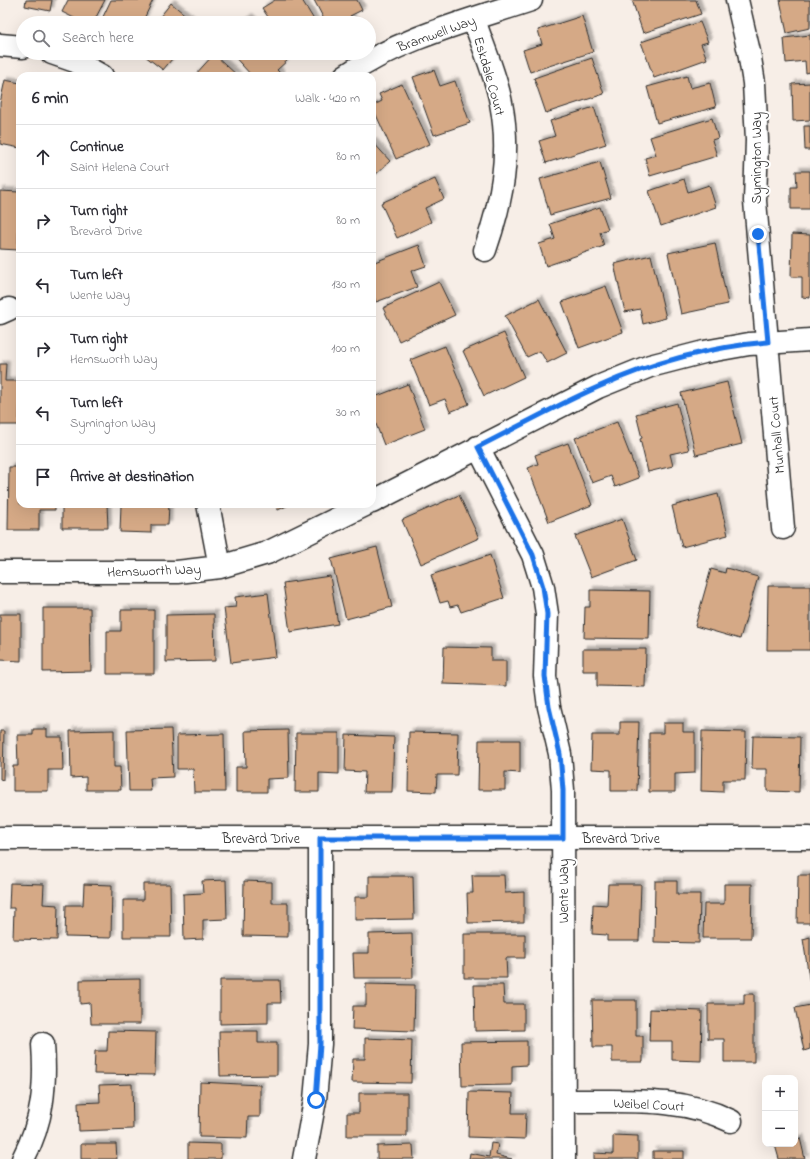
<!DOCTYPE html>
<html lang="en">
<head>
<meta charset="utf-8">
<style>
	body { margin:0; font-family:"Indie Flower",sans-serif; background:#f7f7f7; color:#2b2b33 }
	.controls { position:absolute; right:12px; bottom:12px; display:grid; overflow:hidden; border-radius:8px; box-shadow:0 4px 16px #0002 }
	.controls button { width:36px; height:36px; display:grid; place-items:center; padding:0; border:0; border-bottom:1px solid #e1e1e2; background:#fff; color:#2b2b33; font:20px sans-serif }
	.stop { position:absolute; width:12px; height:12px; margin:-9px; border:3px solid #1a73e8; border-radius:50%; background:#fff }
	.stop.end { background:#1a73e8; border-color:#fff; box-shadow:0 1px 4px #0008 }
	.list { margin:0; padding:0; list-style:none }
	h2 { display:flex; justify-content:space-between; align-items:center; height:52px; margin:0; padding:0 16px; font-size:17px }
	h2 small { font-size:13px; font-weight:400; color:#7c7c81 }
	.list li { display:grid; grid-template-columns:26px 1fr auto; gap:12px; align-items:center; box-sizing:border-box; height:64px; padding:0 16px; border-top:1px solid #e1e1e2 }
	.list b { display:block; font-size:15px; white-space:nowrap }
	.list p { margin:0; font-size:13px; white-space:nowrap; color:#7c7c81 }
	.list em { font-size:13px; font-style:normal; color:#7c7c81 }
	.icon { flex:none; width:22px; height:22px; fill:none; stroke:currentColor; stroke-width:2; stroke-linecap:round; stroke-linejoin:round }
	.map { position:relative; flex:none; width:810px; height:1159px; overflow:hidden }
	.search { position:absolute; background:#fff; box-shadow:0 4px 16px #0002; left:16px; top:16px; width:360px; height:44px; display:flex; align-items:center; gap:10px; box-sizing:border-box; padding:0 14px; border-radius:22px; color:#7c7c81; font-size:15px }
	.panel { position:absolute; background:#fff; box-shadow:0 4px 16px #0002; left:16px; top:72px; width:360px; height:436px; border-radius:12px }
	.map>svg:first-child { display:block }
</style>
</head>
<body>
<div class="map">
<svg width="810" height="1159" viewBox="0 0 810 1159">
	<defs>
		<filter id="shadow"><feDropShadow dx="3.5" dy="-3.5" stdDeviation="1" flood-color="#0004"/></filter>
	</defs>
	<rect width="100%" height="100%" fill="#f7eee7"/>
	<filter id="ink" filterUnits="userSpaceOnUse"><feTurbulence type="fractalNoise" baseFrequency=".025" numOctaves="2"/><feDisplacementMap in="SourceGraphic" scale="8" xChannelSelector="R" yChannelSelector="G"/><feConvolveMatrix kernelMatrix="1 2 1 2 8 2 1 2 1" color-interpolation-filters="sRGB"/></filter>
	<g filter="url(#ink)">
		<path fill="#d5a986" stroke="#2b2b2b" filter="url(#shadow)" d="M26,0H52L50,11L25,6Z
			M68,0H105L93,23H84L62,12Z
			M111,0H153L142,23H100Z
			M275,0H302L316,23H272L262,8Z
			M314,0H357L362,10L350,16L354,22L351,23H326Z
			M632,0H696L701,14L643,33Z
			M780,0H810V28L787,33Z
			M171,3L195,23H155Z
			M582,16L593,52L530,72L523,50L542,44L538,30Z
			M249,17L255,23H242Z
			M700,22L708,42L701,44L707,59L654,78L641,42Z
			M810,35V72L806,73L805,61L786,63L784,38Z
			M148,53H177L163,70L145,56Z
			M231,53H282L288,60L277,70L281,74L279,76H252Z
			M214,54L238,76H194Z
			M592,58L604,94L546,113L534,78Z
			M434,70L440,86L455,81L470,123L434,135L413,77Z
			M687,76L690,88L710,83L716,107L657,123L647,87Z
			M5,80L20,83V148L0,144V103Z
			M810,83V120L793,121L792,84Z
			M402,84L430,144L396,159L372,106L382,101L379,94Z
			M594,107L606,144L546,163L539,141L555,136L550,121Z
			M712,118L718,138L712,140L717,156L650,176L645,158L656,155L650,137Z
			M804,126H810V150H805Z
			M372,141L390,161L372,178Z
			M600,162L611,198L550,215L540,179Z
			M796,171H810V209H791V187H797Z
			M435,179L444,199L425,208L431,222L397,238L381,203Z
			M684,179L688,192L709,185L716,207L661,226L649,191Z
			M0,191L19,192L18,250L0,249Z
			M600,207L608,229L600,232L604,246L546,266L539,244L555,239L550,224Z
			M792,234L810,235V298L802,297V277H791Z
			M715,243L728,304L681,314L668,253Z
			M419,245L426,266L411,271L417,287L376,302L372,291V263Z
			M651,255L666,318L643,324L640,309L625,312L614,264Z
			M439,282L455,315L399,341L383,308Z
			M606,286L623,332L579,348L562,302Z
			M539,299L567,353L547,363L540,351L527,357L505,316Z
			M504,333L524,377L484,396L463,351Z
			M445,346L469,404L450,412L445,399L429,405L410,360Z
			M0,364H6L5,381H20L19,425H0Z
			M727,382L742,444L696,455L681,393Z
			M408,384L425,429L384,445L372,414V398Z
			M677,403L689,450L670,454L673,466L648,472L640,439L642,438L636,414Z
			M617,422L639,478L615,487L611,476L592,483L575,438Z
			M568,443L592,505L549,522L528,468L538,464L535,455Z
			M9,467H20V504H55V510H39V530H8Z
			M718,494L728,535L682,547L672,506Z
			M459,495L479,538L421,564L402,520Z
			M62,504H107L108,528H62Z
			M121,504H169L168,525H151V533L120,532Z
			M275,504H291L278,510Z
			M622,519L637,560L591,577L575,536Z
			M377,547L392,607L346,619L331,559Z
			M490,555L504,598L461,612L458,605L450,607L448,601L440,603L431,575Z
			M726,568L758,577L740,639L695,626L711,569L725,573Z
			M330,576L338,624L290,632L283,583Z
			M768,586H810V650H767Z
			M590,590L650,591L649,639L584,638L585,607H590Z
			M268,593L276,657L231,663L224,608L236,607L235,597Z
			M43,608H90L91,671L43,672Z
			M121,610H154V674H107V631H121Z
			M0,614H21V661L0,660Z
			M214,614L215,661L166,662V615Z
			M444,647L491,648V661H506V686L443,684Z
			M583,649H646L645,687L597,686V671H583Z
			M620,722H639L637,791H611V770L591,769L592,735H620Z
			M663,723H683V732H695V773L675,774V792H649V733H663Z
			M33,729H47V737H62L63,770H48V791H13V766H18L17,735H33Z
			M171,729L173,777L150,778L151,791H129L127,730Z
			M114,730V767H120L121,790H86V777L71,778L70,731Z
			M288,730L289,778L267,779V792H236V767H246L245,731Z
			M0,731H4L3,780L0,779Z
			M702,731L746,732L745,780H723V792L701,791Z
			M409,732L458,733L457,775H437L436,792L408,791Z
			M296,733H339V774L319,773V792H295Z
			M224,734L225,792H194L193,769H177V735Z
			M346,735L394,737L392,792H364L365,772L345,771Z
			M753,736L800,737L799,792L767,791V769H752Z
			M479,740H520V773L505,772V790H478Z
			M472,875H504L505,893L524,892V922L468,923L467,893H473Z
			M798,875H810V923H797Z
			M369,876H413L414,919L355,920V897H369Z
			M226,880L227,919L203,920V939L184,940L183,894L203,893L202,881Z
			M244,881L272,882V903H288V937L243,936Z
			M655,881H677V894H700L699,943L654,942Z
			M10,883L44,884L43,904L58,905L57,940L13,939L14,908H9Z
			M84,884L112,885L111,938L65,937L66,905H83Z
			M143,884H170L171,937H123V900H143Z
			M608,884H641L639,941H607V935L592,934L593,904L607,905Z
			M724,884H752L751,938H703L704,904H724Z
			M412,933L413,978H354L353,953H369V934Z
			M464,934H525V958H506L507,978H464Z
			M810,937V984L803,939Z
			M140,979V1024H91L90,1003L80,1004V980Z
			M220,980H280L281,1003H268V1023L220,1024Z
			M366,984L415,985L414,1031L352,1029L353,1006H366Z
			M474,985H503L504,1004H524V1030L475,1031Z
			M744,994H754V1062H724V1039H708V1004H744Z
			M592,1000H636V1036H643V1062H612V1047H593Z
			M810,1005V1049L804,1051L795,1008Z
			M650,1009L702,1011L701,1061L672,1060V1041H649Z
			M108,1031L156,1032L155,1075L94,1074L95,1051H107Z
			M219,1031H258V1043H277V1075L220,1076Z
			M365,1038L412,1040L411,1083L352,1082L353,1059H365Z
			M527,1041V1065L512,1066V1085L462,1086L461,1042Z
			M200,1082L260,1085V1117H248L247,1138L199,1137Z
			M132,1084L133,1129L79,1131L78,1103L100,1102L99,1085Z
			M469,1092L513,1093L512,1113H526L525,1139L468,1137Z
			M359,1093H407V1136H347V1113H359Z
			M613,1135L638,1136V1159H594V1153L613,1154Z
			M800,1138L805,1159H779L775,1145L795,1144V1140Z
			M188,1143L221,1144V1159H188Z
			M491,1143L498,1144L496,1155L512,1159H469L470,1153L489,1157Z
			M81,1144H116L117,1159H81Z
			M413,1145L414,1159H377V1146Z
			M653,1151H684V1159H653Z"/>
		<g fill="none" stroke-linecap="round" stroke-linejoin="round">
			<defs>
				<path id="street" d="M737,0L749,52L754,83L757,140L755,201L783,528
					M474,20C483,47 496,75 501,103C511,155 502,201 485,250
					M0,45L23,47
					M52,53L75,61L102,76
					M345,76C400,38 468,21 531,0
					M0,313L9,309
					M478,447L533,555L543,587L547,614L545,676L549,707L560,754L563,790L564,1159
					M372,502L598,387L650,366L704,352L749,344L810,340
					M208,504L220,567
					M0,572H177L220,567L267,553L367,504
					M0,838H810
					M564,1101C621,1102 679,1095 731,1121
					M23,1159C43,1121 46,1086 43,1044
					M304,1159L315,1100L320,1044V838"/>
			</defs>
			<use href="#street" stroke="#2b2b2b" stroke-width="25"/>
			<use href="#street" stroke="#fff" stroke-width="22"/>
		</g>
	</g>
	<g fill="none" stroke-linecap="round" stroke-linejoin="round" filter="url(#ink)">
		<path stroke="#1a73e8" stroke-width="5" d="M316,1100L320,1044V838H563V790L560,754L549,707L545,676L547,614L543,587L533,555L478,447C518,427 557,405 598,387C651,363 710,347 768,342L758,234"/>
	</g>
	<g text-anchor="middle" stroke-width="4" stroke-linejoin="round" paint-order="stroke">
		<g font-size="14" fill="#2b2b2b" stroke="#fff">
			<text transform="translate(436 33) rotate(-20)" y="5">Bramwell Way</text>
			<text transform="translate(490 76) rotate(74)" y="5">Eskdale Court</text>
			<text transform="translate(756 158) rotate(-90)" y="5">Symington Way</text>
			<text transform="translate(776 435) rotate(-95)" y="5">Munhall Court</text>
			<text transform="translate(154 570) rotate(-2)" y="5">Hemsworth Way</text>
			<text x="261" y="843">Brevard Drive</text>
			<text x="621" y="843">Brevard Drive</text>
			<text transform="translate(563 891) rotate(-90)" y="5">Wente Way</text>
			<text transform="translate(649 1104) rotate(3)" y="5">Weibel Court</text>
		</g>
	</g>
</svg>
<div class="controls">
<button>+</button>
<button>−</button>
</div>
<div class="stop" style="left:316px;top:1100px"></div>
<div class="stop end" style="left:758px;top:234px"></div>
<div class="search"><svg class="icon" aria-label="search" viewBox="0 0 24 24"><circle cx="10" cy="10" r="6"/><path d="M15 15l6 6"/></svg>Search here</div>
<section class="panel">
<h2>6 min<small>Walk · 420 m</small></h2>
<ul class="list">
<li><svg class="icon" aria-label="ahead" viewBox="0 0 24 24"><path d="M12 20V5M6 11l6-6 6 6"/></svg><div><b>Continue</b><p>Saint Helena Court</p></div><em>80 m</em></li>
<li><svg class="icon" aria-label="right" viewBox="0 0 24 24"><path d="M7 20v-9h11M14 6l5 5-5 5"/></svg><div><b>Turn right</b><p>Brevard Drive</p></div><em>80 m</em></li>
<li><svg class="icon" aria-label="left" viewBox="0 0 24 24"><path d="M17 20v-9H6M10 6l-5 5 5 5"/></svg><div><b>Turn left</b><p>Wente Way</p></div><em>130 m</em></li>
<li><svg class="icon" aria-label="right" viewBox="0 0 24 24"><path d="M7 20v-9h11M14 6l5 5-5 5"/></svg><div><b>Turn right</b><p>Hemsworth Way</p></div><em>100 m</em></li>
<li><svg class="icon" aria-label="left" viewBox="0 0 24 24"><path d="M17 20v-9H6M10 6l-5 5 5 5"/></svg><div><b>Turn left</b><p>Symington Way</p></div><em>30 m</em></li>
<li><svg class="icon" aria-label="arrive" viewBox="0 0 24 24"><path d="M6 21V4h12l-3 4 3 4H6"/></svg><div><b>Arrive at destination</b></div></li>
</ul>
</section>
</div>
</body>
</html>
